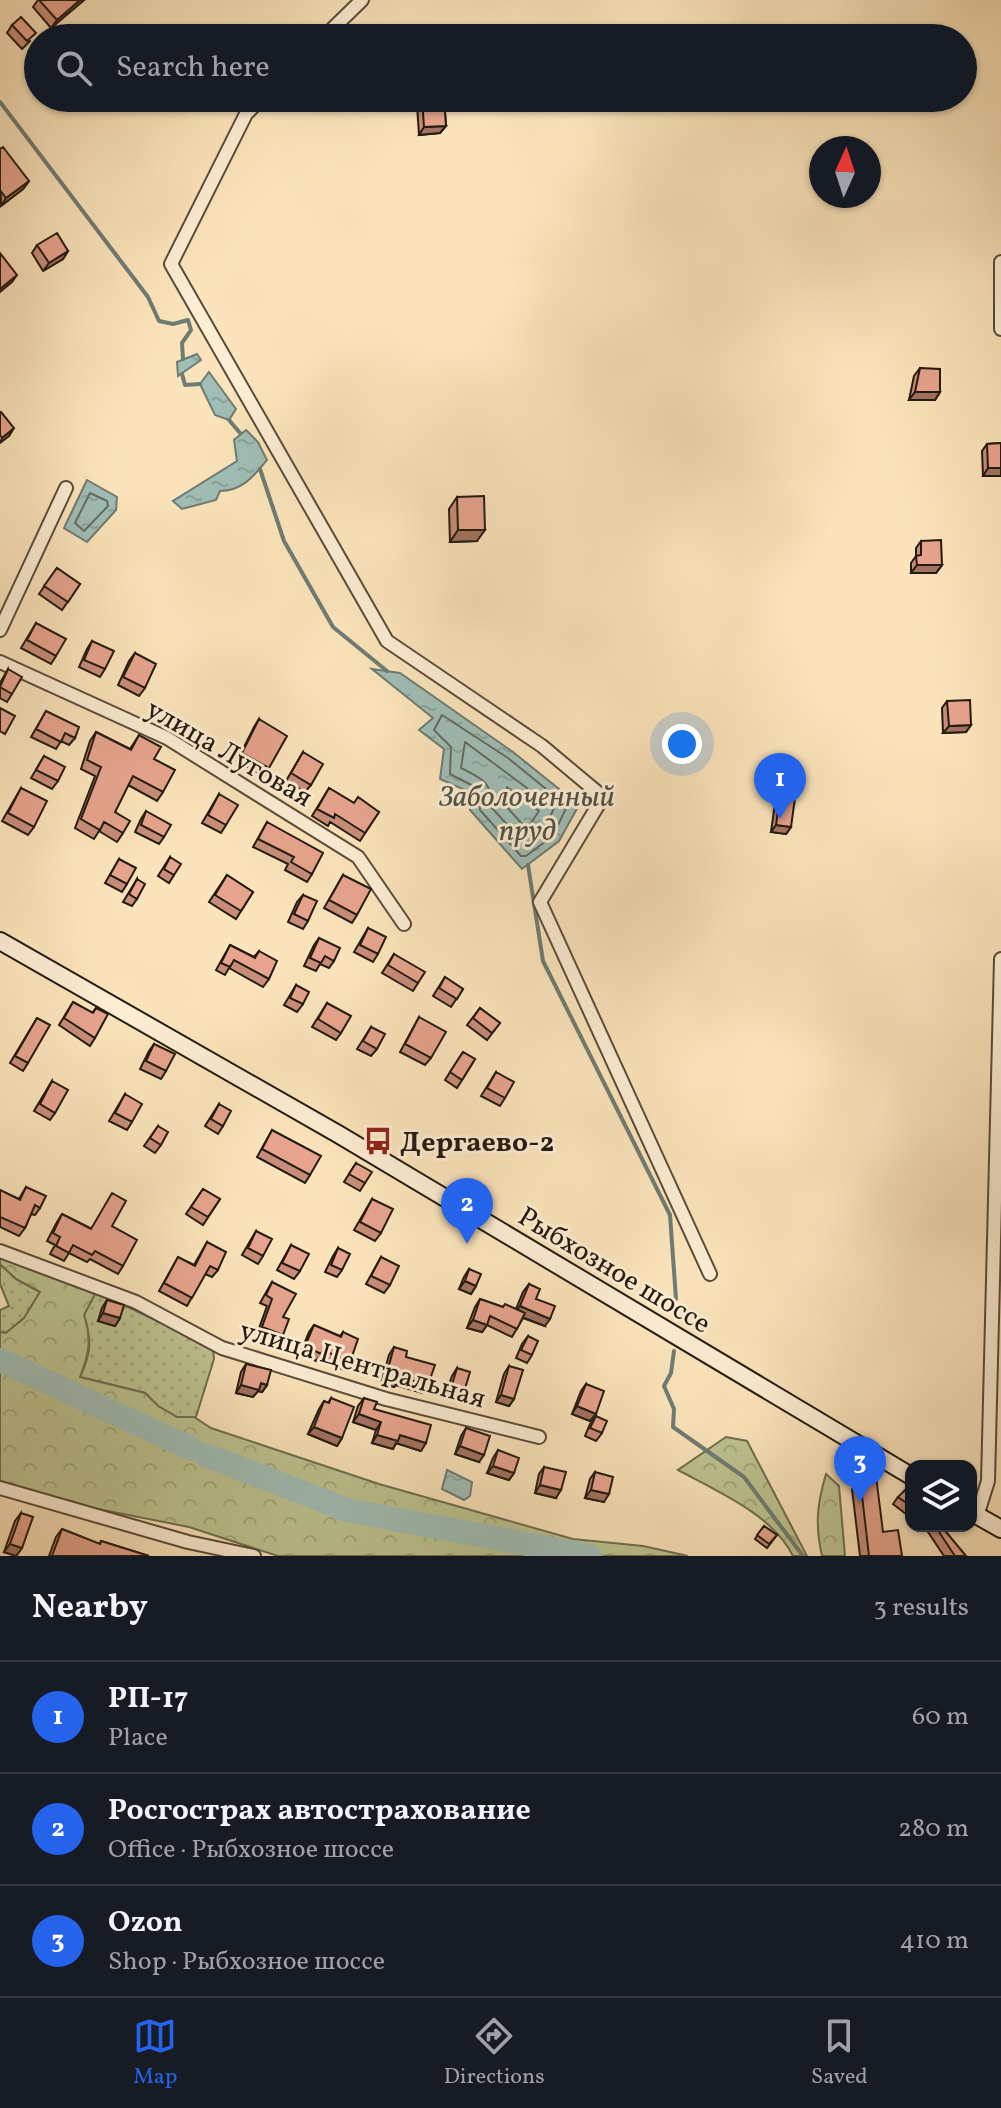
<!DOCTYPE html>
<html lang="en">
<head>
<meta charset="utf-8">
<style>
	body { margin:0; font-family:Vollkorn,serif; background:#242831; color:#f1f3f6 }
	.controls { position:absolute; right:24px; bottom:24px; display:grid; overflow:hidden; border-radius:16px; box-shadow:0 2px 6px #0004 }
	.controls button { width:72px; height:72px; display:grid; place-items:center; padding:0; border:0; border-bottom:2px solid #363941; background:#171b24; color:#f1f3f6; font:40px sans-serif }
	.compass { position:absolute; left:809px; top:136px; width:72px; height:72px; border-radius:50%; background:#171b24; box-shadow:0 2px 6px #0004; rotate:3deg }
	.you { position:absolute; left:682px; top:744px; width:28px; height:28px; margin:-20px; border:6px solid #fff; border-radius:50%; background:#1a73e8; box-shadow:0 0 0 12px #1a73e833 }
	.badge { display:grid; place-items:center; width:52px; height:52px; border-radius:50%; background:#2563eb; color:#fff; font-size:26px; font-weight:700 }
	.pin { position:absolute; translate:-50% -66px; filter:drop-shadow(0 2px 4px #0008) }
	.pin::after { content:''; position:absolute; top:42px; width:28px; height:24px; background:inherit; clip-path:polygon(0 0,100% 0,50% 100%) }
	.list { margin:0; padding:0; list-style:none }
	h2 { display:flex; justify-content:space-between; align-items:center; height:104px; margin:0; padding:0 32px; font-size:34px }
	h2 small { font-size:26px; font-weight:400; color:#9ea1a6 }
	.list li { display:grid; grid-template-columns:52px 1fr auto; gap:24px; align-items:center; box-sizing:border-box; height:112px; padding:0 32px; border-top:2px solid #363941 }
	.list b { display:block; font-size:30px; white-space:nowrap }
	.list p { margin:0; font-size:26px; white-space:nowrap; color:#9ea1a6 }
	.list em { font-size:26px; font-style:normal; color:#9ea1a6 }
	.icon { flex:none; width:44px; height:44px; fill:none; stroke:currentColor; stroke-width:2; stroke-linecap:round; stroke-linejoin:round }
	.map { position:relative; flex:none; width:1001px; height:1556px; overflow:hidden }
	.search { position:absolute; background:#171b24; box-shadow:0 2px 6px #0004; left:24px; right:24px; top:24px; height:88px; display:flex; align-items:center; gap:20px; box-sizing:border-box; padding:0 28px; border-radius:44px; color:#9ea1a6; font-size:30px }
	.sheet { height:440px; background:#171b24 }
	nav { display:flex; justify-content:space-around; align-items:center; box-sizing:border-box; height:112px; border-top:2px solid #363941; background:#171b24; font-size:22px; color:#9ea1a6 }
	nav a { display:grid; justify-items:center; gap:4px }
	nav .on { color:#2563eb }
	.map>svg:first-child { display:block }
</style>
</head>
<body>
<div class="map">
<svg width="1001" height="1556" viewBox="0 0 1001 1556">
	<defs>
		<pattern id="grass-dots" width="8" height="8" patternUnits="userSpaceOnUse" patternTransform="scale(2)"><rect width="8" height="8" fill="#bdc491"/><path d="M2 2h.1M6 6h.1" fill="none" stroke="#a2a87c" stroke-width="1.8" stroke-linecap="round"/></pattern>
		<pattern id="forest-crowns" width="20" height="18" patternUnits="userSpaceOnUse" patternTransform="scale(2)"><rect width="20" height="18" fill="#bdc491"/><path d="M2 6a3 3 0 1 1 6 0M12 15a3 3 0 1 1 6 0" fill="none" stroke="#a2a87c"/></pattern>
		<pattern id="water-ripples" width="26" height="14" patternUnits="userSpaceOnUse" patternTransform="scale(2)"><rect width="26" height="14" fill="#a0beb6"/><path d="M2 4q2-2 4 0t4 0M15 11q2-2 4 0t4 0" fill="none" stroke="#8aa39b"/></pattern>
	</defs>
	<rect width="100%" height="100%" fill="#fbe4bb"/>
	<filter id="stains"><feTurbulence type="fractalNoise" baseFrequency=".0025" numOctaves="4"/><feColorMatrix values="0 0 0 0 .2 0 0 0 0 .09 0 0 0 0 .02 0 0 0 .5 -.17"/></filter>
	<radialGradient id="worn" r=".72"><stop offset=".6" stop-color="#630" stop-opacity="0"/><stop offset="1" stop-color="#630" stop-opacity=".3"/></radialGradient>
	<path fill="url(#grass-dots)" stroke="#706f50" stroke-width="2" d="M0,1264L16,1279L40,1292L24,1318L6,1333L0,1332V1310L9,1306L0,1284Z
		M96,1292L213,1347L214,1359L195,1420L177,1417L158,1406L145,1393L80,1377C91,1354 92,1340 84,1315Z"/>
	<path fill="url(#forest-crowns)" stroke="#706f50" stroke-width="2" d="M0,1255L96,1292L84,1315C92,1340 89,1354 80,1377L145,1393L158,1406L177,1417H194L211,1428L379,1484L573,1539L643,1546L688,1556H278L189,1527L52,1500L0,1484V1332L6,1333L24,1318L40,1292L16,1279L0,1264Z
		M726,1437L747,1441L807,1556H793C773,1515 717,1491 678,1470Z
		M826,1474L839,1486L845,1556H822C815,1525 817,1504 826,1474Z"/>
	<path fill="url(#water-ripples)" stroke="#6e7c73" stroke-width="2" d="M197,354L201,360L178,376L177,362Z
		M209,372L236,409L229,420L215,415L200,384Z
		M246,430L258,442L267,460C254,476 242,491 220,491L216,500L182,509L173,501L237,461L234,440Z
		M87,480L117,497L116,510L87,542L64,528Z
		M372,669L400,673L513,752L579,805L559,841L522,869L470,810L474,794L440,779L444,749L419,730L433,718Z
		M447,1470L472,1482L470,1496L464,1500L442,1489Z"/>
	<g fill="none" stroke-linecap="round" stroke-linejoin="round">
		<path stroke="#626c62" stroke-width="2" d="M90,493L107,501L108,506L84,531L75,523Z
			M442,715L508,758L567,806L553,836L526,856H521L480,810L479,789L450,774L451,747L434,730Z
			M465,742L554,808L545,829L527,843L523,842L491,807C492,781 482,779 461,768Z
			M507,787L539,811L529,826H524L504,804Z"/>
		<path stroke="#6e7c73" stroke-width="4" d="M0,102L148,297L159,321L173,324L188,320L191,330L182,343L183,359
			M182,374L185,385L200,384
			M229,420L240,433
			M260,469L284,541L333,627L387,671
			M528,865L543,961L670,1215L676,1299
			M674,1351L671,1373L664,1386L674,1409L673,1427L744,1477L803,1556"/>
		<path stroke="#a0beb6" stroke-width="24" d="M0,1360L192,1449
			M206,1455L347,1510L590,1556"/>
		<defs>
			<path id="minor" d="M323,38L362,0
				M262,98L246,114L171,264L387,641L542,746L603,797L540,902L710,1274
				M1001,262V329
				M0,630L66,488
				M0,662L167,738L358,857L404,924
				M0,1251L136,1302L222,1348L386,1399L539,1437
				M0,1488L188,1542L254,1556
				M977,1516L988,1481L1001,959"/>
			<path id="secondary" d="M0,941L338,1134L911,1476
				M971,1512L1001,1529"/>
		</defs>
		<use href="#minor" stroke="#5a4c3a" stroke-width="16"/>
		<use href="#secondary" stroke="#241a0f" stroke-width="20"/>
		<use href="#minor" stroke="#fcedd3" stroke-width="12"/>
		<use href="#secondary" stroke="#fcedd3" stroke-width="16"/>
	</g>
	<path fill="#c78d7a" stroke="#241a0f" stroke-width="2" d="M38,0H84L51,28L33,7Z
		M12,25L30,41L22,49L7,33Z
		M422,98H444L446,126L440,133L419,135L417,105Z
		M0,149L29,181L23,189L1,206Z
		M37,245L68,251L63,259L43,271L32,253Z
		M920,368L940,392L935,400H909L914,376Z
		M1001,443V476H983L982,451L987,444Z
		M457,497L477,541L450,542L449,509Z
		M921,541L942,565L936,573H911V563L916,556V548Z
		M57,568L80,584L62,610L39,594Z
		M36,623L56,656L51,664L21,648Z
		M92,641L105,669L100,677L79,667L87,649Z
		M135,653L145,688L139,696L118,685L129,661Z
		M8,669L12,694L7,702L0,698V683Z
		M947,701L971,725L966,732L943,733L942,708Z
		M46,711L75,738L69,745L61,741L56,749L31,737Z
		M259,719L269,768L264,776L237,761L254,727Z
		M96,732L130,749L139,735L154,759L163,792L157,801L128,785L115,812L123,833L117,842L99,831L94,839L75,828L95,776L81,769L90,741Z
		M303,752L311,785L305,792L286,781Z
		M44,756L58,781L52,789L31,778Z
		M21,788L34,827L28,835L2,821Z
		M329,788L354,803L379,812L360,841L330,822L328,826L312,816Z
		M219,794L226,825L221,833L202,823Z
		M780,796L791,827L786,834L771,832L775,803Z
		M146,811L164,837L159,844L135,832L141,819Z
		M267,822L312,874L307,882L285,870L288,864L253,847Z
		M170,857L174,875L169,883L158,876Z
		M119,859L127,884L122,892L105,883Z
		M227,875L253,892L236,919L209,902Z
		M343,875L357,915L352,923L324,908Z
		M137,879V899L132,906L123,902Z
		M303,895L308,921L303,929L288,922L297,902Z
		M368,928L378,954L373,962L354,952Z
		M319,938L334,961L329,968L320,964L316,971L304,966L314,945Z
		M230,945L254,957L259,951L269,979L263,987L229,968L225,975L216,970Z
		M394,954L418,983L413,991L382,973Z
		M445,977L463,989L451,1007L433,996Z
		M296,985L303,1004L297,1012L284,1005Z
		M73,1002L92,1013L96,1008L95,1038L90,1046L59,1025Z
		M327,1003L341,1033L336,1040L312,1027Z
		M480,1008L500,1023L487,1040L467,1025Z
		M419,1017L431,1058L425,1065L400,1052Z
		M37,1018L28,1063L23,1071L10,1063Z
		M371,1027L377,1049L371,1056L357,1049Z
		M154,1044L166,1071L161,1079L140,1069L149,1051Z
		M463,1052L475,1059L457,1088L445,1080Z
		M496,1072L505,1098L500,1106L481,1096Z
		M52,1081L55,1113L50,1120L34,1111Z
		M125,1094L132,1122L127,1130L109,1121Z
		M219,1104L223,1126L218,1134L205,1126Z
		M158,1126L161,1145L155,1153L144,1146Z
		M272,1130L310,1175L305,1183L257,1157Z
		M356,1163L365,1183L360,1191L344,1182Z
		M26,1187L40,1208L35,1215L31,1214L25,1228L19,1236L0,1227V1190L19,1199Z
		M203,1189L220,1199L203,1225L186,1214Z
		M372,1199L381,1233L375,1241L354,1230Z
		M62,1214L90,1228L112,1226L123,1266L118,1274L90,1259L87,1262L69,1253L64,1261L50,1254L55,1245L47,1241L57,1222Z
		M256,1231L263,1256L258,1264L242,1255Z
		M207,1242L218,1270L212,1277L205,1274L187,1306L159,1291L178,1257L194,1265Z
		M291,1245L300,1271L294,1279L277,1270Z
		M338,1248L342,1270L337,1277L325,1272L333,1256Z
		M381,1257L390,1285L384,1293L366,1284Z
		M469,1269L476,1286L471,1294L459,1289L464,1277Z
		M272,1282L283,1317V1335L278,1343L257,1334L267,1306L260,1303Z
		M529,1284L536,1299L545,1326L523,1318L512,1337L487,1325L482,1332L467,1328L475,1307L480,1299L503,1307L516,1309L523,1292Z
		M107,1300L120,1318L115,1326L98,1321L102,1308Z
		M314,1325L340,1336L343,1332L350,1362L344,1370L318,1358L316,1361L300,1354L309,1332Z
		M528,1336L532,1355L527,1363L516,1358L522,1344Z
		M394,1347L428,1385L423,1393L396,1385L394,1387L381,1384L389,1355Z
		M246,1364L267,1385L262,1392L258,1391L253,1397L236,1393L241,1372Z
		M509,1366L514,1399L509,1406L496,1402L504,1374Z
		M457,1368L458,1400L445,1396L452,1376Z
		M586,1384L590,1421L572,1414L581,1391Z
		M331,1398L342,1438L337,1446L308,1434L319,1409L324,1401L328,1403Z
		M364,1398L374,1409L421,1451L396,1443L393,1449L372,1443L376,1430L353,1422L358,1406Z
		M596,1416L602,1433L596,1441L585,1436L590,1424Z
		M466,1428L479,1462L455,1454L461,1436Z
		M498,1450L514,1473L509,1480L487,1473L493,1458Z
		M544,1467L556,1498L535,1493L539,1474Z
		M595,1472L604,1502L585,1498L590,1479Z
		M860,1478L883,1532L902,1556H860L852,1489Z
		M911,1494V1518L893,1504L898,1497Z
		M21,1513L22,1548L16,1556L4,1552L15,1521Z
		M764,1526L777,1535L767,1548L755,1539Z
		M922,1526H941L966,1556H944L926,1529Z
		M62,1529L99,1544L101,1541L149,1556H49L56,1537Z"/>
	<path fill="#a27363" stroke="#241a0f" stroke-width="2" d="M80,0H84L51,28L57,20Z
		M446,126L440,133L419,135L424,127Z
		M29,181L23,189L1,206L6,198Z
		M68,251L63,259L43,271L49,263Z
		M17,275L12,282L0,292V289Z
		M915,392H940L935,400H909Z
		M14,428L9,436L0,443L2,438Z
		M988,468H1001V476H983Z
		M458,530H485L477,541L450,542Z
		M917,565H942L936,573H911Z
		M971,725L966,732L943,733L949,726Z
		M776,825L791,827L786,834L771,832Z
		M465,1281L476,1286L471,1294L459,1289Z
		M520,1306L550,1319L545,1326L514,1314Z
		M103,1313L120,1318L115,1326L98,1321Z
		M473,1320L487,1325L482,1332L467,1328Z
		M262,1327L283,1335L278,1343L257,1334Z
		M386,1376L400,1377L428,1385L423,1393L396,1385L394,1387L381,1384Z
		M261,1383L267,1385L262,1392L258,1391L253,1397L236,1393L241,1385Z
		M451,1388L464,1392L458,1400L445,1396Z
		M501,1395L514,1399L509,1406L496,1402Z
		M577,1406L596,1414L590,1421L572,1414Z
		M359,1414L381,1422L376,1430L353,1422Z
		M314,1427L342,1438L337,1446L308,1434Z
		M377,1435H400L426,1443L421,1451L396,1443L393,1449L372,1443Z
		M460,1446L484,1455L479,1462L455,1454Z
		M493,1466L514,1473L509,1480L487,1473Z
		M540,1485L561,1490L556,1498L535,1493Z
		M591,1490L609,1494L604,1502L585,1498Z
		M10,1544L22,1548L16,1556L4,1552Z"/>
	<path fill="#e7a48e" stroke="#241a0f" stroke-width="2" d="M39,0H80L57,20Z
		M21,17L36,33L27,41L12,25Z
		M422,98H444L446,126L424,127Z
		M3,147L29,181L6,198L0,190V149Z
		M57,233L68,251L49,263L37,245Z
		M0,253L17,275L0,289Z
		M920,368L940,369V392H915Z
		M1,412L14,428L2,438L0,435V413Z
		M1001,443V468H988L987,444Z
		M484,496L485,530H458L457,497Z
		M941,540L942,565H917L916,556L921,555V541Z
		M57,568L80,584L68,602L44,586Z
		M36,623L66,639L56,656L27,640Z
		M92,641L114,651L105,669L84,660Z
		M135,653L156,664L145,688L123,677Z
		M8,669L22,677L12,694L0,687Z
		M970,700L971,725L949,726L947,701Z
		M0,708L15,716L5,734L0,731Z
		M46,711L79,727L75,738L65,733L61,742L36,729Z
		M259,719L287,736L269,768L242,753Z
		M96,732L131,750L139,735L161,747L154,759L175,770L163,792L133,776L115,812L130,821L123,833L104,822L100,830L81,819L101,767L87,760Z
		M303,752L323,764L311,785L291,773Z
		M44,756L65,767L58,781L36,770Z
		M21,788L47,801L34,827L8,813Z
		M329,788L354,803L358,797L379,812L365,833L335,814L334,818L317,809Z
		M219,794L238,805L226,825L208,815Z
		M780,796L795,798L791,827L776,825Z
		M146,811L171,825L164,837L141,825Z
		M267,822L323,853L312,874L291,862L294,857L258,839Z
		M170,857L181,864L174,875L164,869Z
		M119,859L136,868L127,884L110,875Z
		M227,875L253,892L241,911L215,895Z
		M343,875L371,889L357,915L329,900Z
		M137,879L145,884L137,899L129,894Z
		M303,895L317,901L308,921L294,914Z
		M368,928L386,937L378,954L360,945Z
		M319,938L340,948L334,961L325,956L321,963L310,958Z
		M230,945L255,958L259,951L277,961L269,979L234,960L230,967L221,963Z
		M394,954L425,972L418,983L388,965Z
		M445,977L463,989L457,999L439,988Z
		M296,985L309,992L303,1004L290,998Z
		M73,1002L93,1013L96,1008L108,1014L95,1038L64,1018Z
		M327,1003L351,1016L341,1033L318,1019Z
		M480,1008L500,1023L492,1033L473,1018Z
		M419,1017L446,1032L431,1058L405,1044Z
		M37,1018L50,1025L28,1063L15,1056Z
		M371,1027L385,1034L377,1049L363,1041Z
		M154,1044L175,1054L166,1071L146,1061Z
		M463,1052L475,1059L462,1080L450,1072Z
		M496,1072L514,1082L505,1098L487,1088Z
		M52,1081L68,1090L55,1113L40,1104Z
		M125,1094L142,1104L132,1122L115,1113Z
		M219,1104L231,1111L223,1126L211,1119Z
		M158,1126L168,1132L161,1145L150,1138Z
		M272,1130L321,1156L310,1175L262,1149Z
		M356,1163L372,1172L365,1183L349,1174Z
		M26,1187L46,1196L40,1208L35,1205L25,1228L0,1217V1190L20,1200Z
		M203,1189L220,1199L208,1217L191,1207Z
		M112,1193L126,1201L112,1226L137,1240L123,1266L95,1251L92,1255L73,1245L69,1253L56,1246L60,1237L53,1233L62,1214L91,1229Z
		M372,1199L393,1209L381,1233L360,1222Z
		M256,1231L272,1239L263,1256L248,1248Z
		M207,1242L226,1252L218,1270L210,1266L192,1298L164,1283L178,1257L195,1266Z
		M291,1245L309,1254L300,1271L282,1263Z
		M338,1248L350,1254L342,1270L331,1265Z
		M381,1257L399,1266L390,1285L371,1276Z
		M469,1269L481,1274L476,1286L465,1281Z
		M272,1282L296,1294L283,1317L289,1319L283,1335L262,1327L272,1299L266,1295Z
		M529,1284L540,1289L536,1299L555,1306L550,1319L520,1306Z
		M480,1299L503,1307L505,1304L525,1313L517,1329L490,1316L487,1325L473,1320Z
		M107,1300L124,1305L120,1318L103,1313Z
		M314,1325L341,1337L343,1332L358,1339L350,1362L323,1350L321,1354L305,1346Z
		M528,1336L538,1341L532,1355L521,1350Z
		M394,1347L407,1351L406,1357L435,1365L428,1385L400,1377L399,1380L386,1376Z
		M246,1364L271,1370L267,1385L261,1383L259,1390L241,1385Z
		M509,1366L523,1370L514,1399L501,1395Z
		M457,1368L470,1372L464,1392L451,1388Z
		M586,1384L604,1391L596,1414L577,1406Z
		M331,1398L354,1407L342,1438L314,1427L324,1401L329,1403Z
		M364,1398L377,1402L374,1409L431,1425L426,1443L400,1435L398,1441L377,1435L381,1422L359,1414Z
		M596,1416L607,1421L602,1433L590,1428Z
		M466,1428L490,1436L484,1455L460,1446Z
		M498,1450L519,1458L514,1473L493,1466Z
		M544,1467L566,1472L561,1490L540,1485Z
		M595,1472L613,1477L609,1494L591,1490Z
		M876,1476L883,1532L898,1530L902,1556H869L860,1478Z
		M905,1490L911,1494V1506L898,1497Z
		M21,1513L33,1517L22,1548L10,1544Z
		M764,1526L777,1535L769,1544L757,1535Z
		M935,1526H941L966,1556H955Z
		M62,1529L100,1544L101,1541L149,1556H52Z"/>
	<defs>
		<symbol id="bus-bare" viewBox="-9 -9 18 18"><path d="M-5-6H5V4H4V6H2V4H-2V6H-4V4H-5ZM-3.5-4V0h7V-4ZM-3.5 1.2v1.5H-2V1.2ZM2 1.2v1.5H3.5V1.2Z" fill="#8f2418" stroke="#fcedd3" stroke-width="2.5" paint-order="stroke"/></symbol>
	</defs>
	<g fill-rule="evenodd">
		<use href="#bus-bare" x="358" y="1121" width="40" height="40"/>
	</g>
	<g text-anchor="middle" stroke-width="6" stroke-linejoin="round" paint-order="stroke">
		<g font-size="28" fill="#241a0f" stroke="#fcedd3">
			<text transform="translate(230 752) rotate(30)" y="10">улица Луговая</text>
			<text transform="translate(615 1269) rotate(31)" y="10">Рыбхозное шоссе</text>
			<text transform="translate(363 1363) rotate(16)" y="10">улица Центральная</text>
		</g>
		<g font-size="28" font-weight="bold" fill="#241a0f" stroke="#fcedd3" text-anchor="start">
			<text x="400" y="1151">Дергаево-2</text>
		</g>
		<g font-size="30" font-style="italic" fill="#4f5349" stroke="#fcedd3">
			<text x="527" y="806">Заболоченный<tspan x="527" dy="34">пруд</tspan></text>
		</g>
	</g>
	<rect width="100%" height="100%" filter="url(#stains)"/>
	<rect width="100%" height="100%" fill="url(#worn)"/>
</svg>
<div class="controls">
<button><svg class="icon" aria-label="layers" viewBox="0 0 24 24"><path d="M12 4l9 5-9 5-9-5zM3 14l9 5 9-5"/></svg></button>
</div>
<svg class="compass" viewBox="-18 -18 36 36"><path d="M0-13l5 13h-10z" fill="#e53935"/><path d="M0 13l5-13h-10z" fill="#9ea1a6"/></svg>
<div class="you"></div>
<div class="pin badge" style="left:780px;top:819px">1</div>
<div class="pin badge" style="left:467px;top:1244px">2</div>
<div class="pin badge" style="left:860px;top:1502px">3</div>
<div class="search"><svg class="icon" aria-label="search" viewBox="0 0 24 24"><circle cx="10" cy="10" r="6"/><path d="M15 15l6 6"/></svg>Search here</div>
</div>
<section class="sheet">
<h2>Nearby<small>3 results</small></h2>
<ul class="list">
<li><span class="badge">1</span><div><b>РП-17</b><p>Place</p></div><em>60 m</em></li>
<li><span class="badge">2</span><div><b>Росгострах автострахование</b><p>Office · Рыбхозное шоссе</p></div><em>280 m</em></li>
<li><span class="badge">3</span><div><b>Ozon</b><p>Shop · Рыбхозное шоссе</p></div><em>410 m</em></li>
</ul>
</section>
<nav>
<a class="on"><svg class="icon" aria-label="map" viewBox="0 0 24 24"><path d="M3 6l6-2 6 2 6-2v14l-6 2-6-2-6 2zM9 4v14M15 6v14"/></svg>Map</a>
<a><svg class="icon" aria-label="directions" viewBox="0 0 24 24"><path d="M12 3l9 9-9 9-9-9zM9 14v-3h6M13 9l2 2-2 2"/></svg>Directions</a>
<a><svg class="icon" aria-label="saved" viewBox="0 0 24 24"><path d="M7 4h10v16l-5-4-5 4z"/></svg>Saved</a>
</nav>
</body>
</html>
